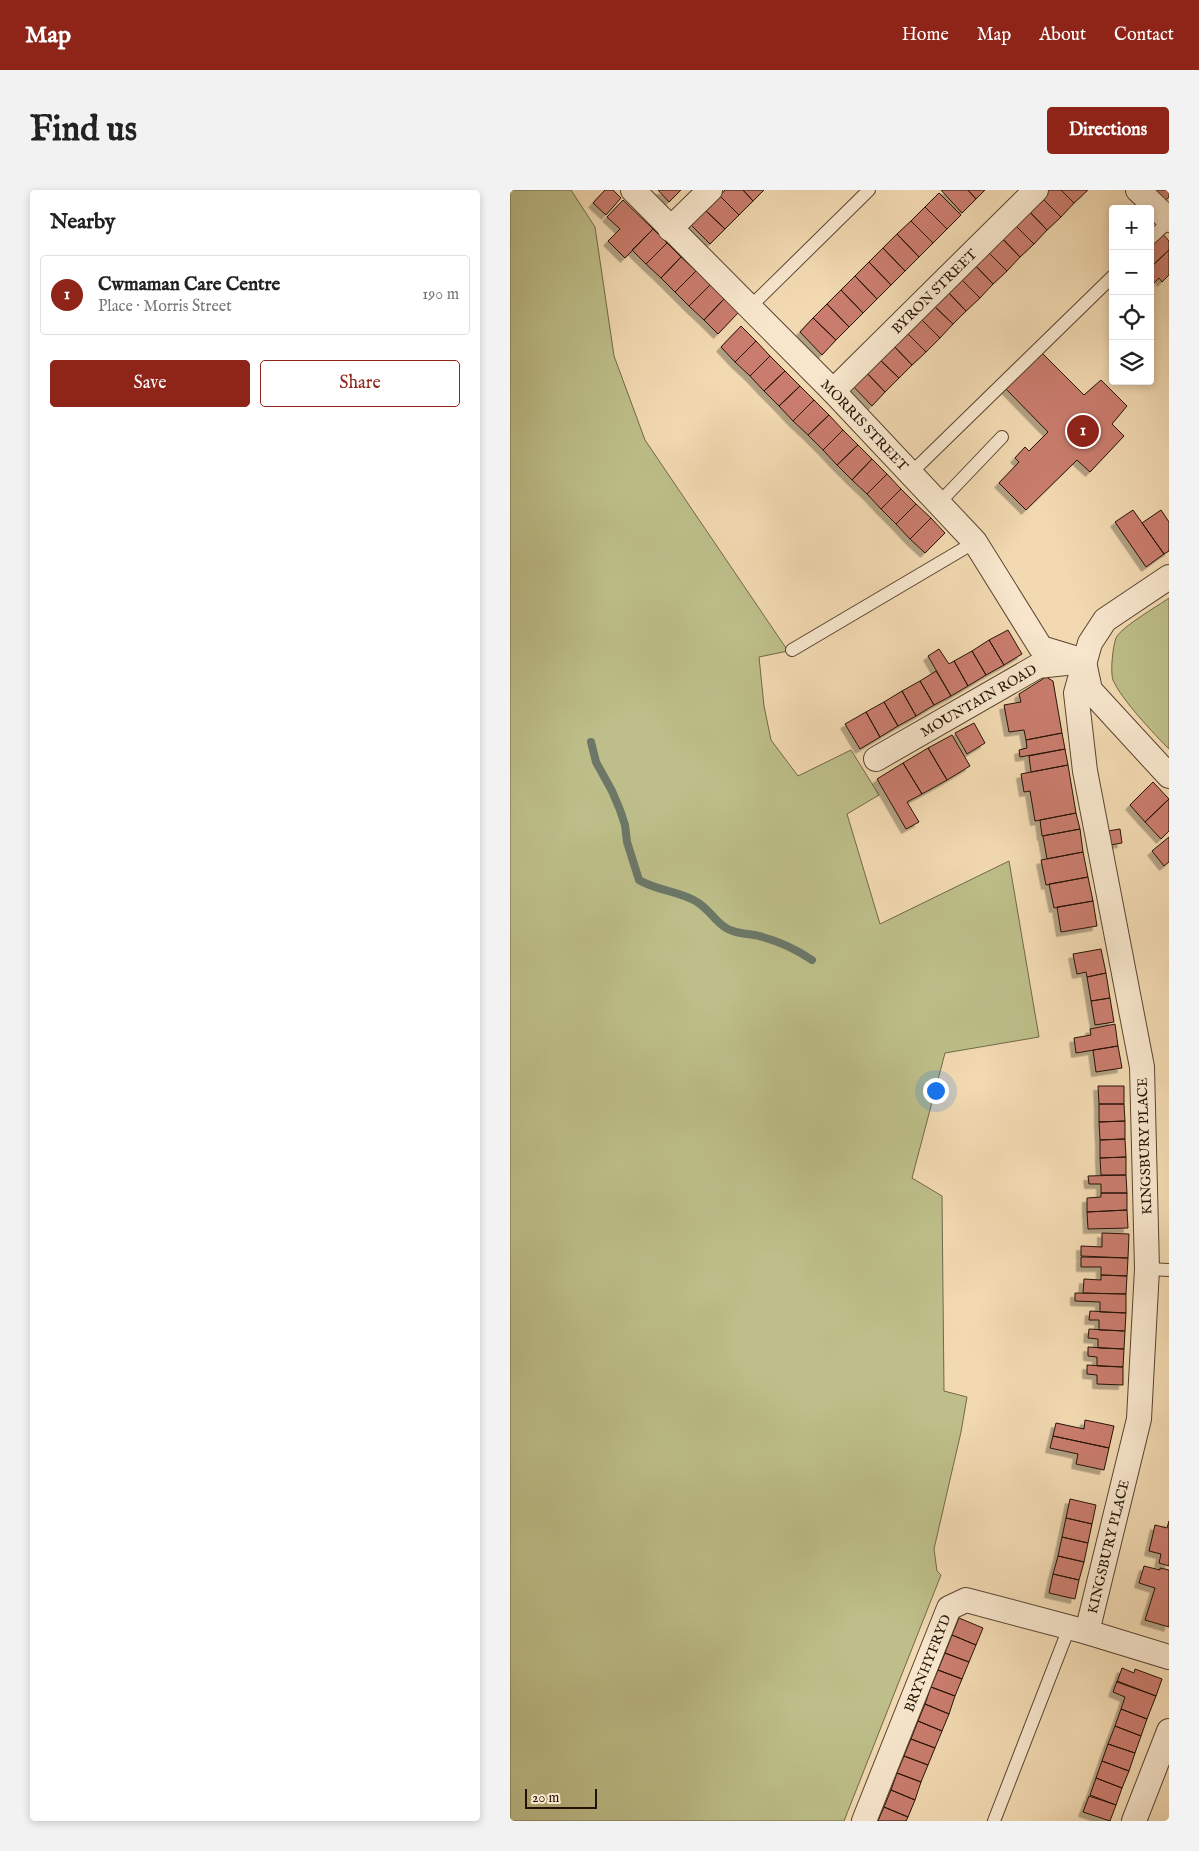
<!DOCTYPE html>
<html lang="en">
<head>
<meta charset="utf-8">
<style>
	body { margin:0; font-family:"IM FELL English",serif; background:#f2f2f2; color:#222 }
	.controls { position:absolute; right:15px; top:15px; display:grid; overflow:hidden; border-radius:5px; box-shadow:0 2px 8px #0003 }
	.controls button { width:45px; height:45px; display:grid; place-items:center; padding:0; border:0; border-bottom:1px solid #e0e0e0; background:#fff; color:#222; font:25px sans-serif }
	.scale { position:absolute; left:15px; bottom:12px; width:72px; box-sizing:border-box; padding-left:5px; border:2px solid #251206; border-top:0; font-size:14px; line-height:18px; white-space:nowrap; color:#251206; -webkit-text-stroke:4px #f7e6cc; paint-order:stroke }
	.you { position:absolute; left:425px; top:900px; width:18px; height:18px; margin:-12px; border:4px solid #fff; border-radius:50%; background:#1a73e8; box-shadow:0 0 0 8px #1a73e833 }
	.badge { display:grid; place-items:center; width:32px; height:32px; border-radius:50%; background:#8f2418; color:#fff; font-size:16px; font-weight:700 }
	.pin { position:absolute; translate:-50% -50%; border:2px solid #fff; box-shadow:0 1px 5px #0006 }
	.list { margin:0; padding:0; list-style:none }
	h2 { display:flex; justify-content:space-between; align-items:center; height:65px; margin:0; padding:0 20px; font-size:21px }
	h2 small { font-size:16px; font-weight:400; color:#767676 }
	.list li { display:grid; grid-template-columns:32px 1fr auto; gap:15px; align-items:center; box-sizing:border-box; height:80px; margin:0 10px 10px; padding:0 10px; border:1px solid #e0e0e0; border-radius:5px }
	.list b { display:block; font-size:19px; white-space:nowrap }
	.list p { margin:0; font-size:16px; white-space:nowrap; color:#767676 }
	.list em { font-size:16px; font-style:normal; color:#767676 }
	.actions { display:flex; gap:10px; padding:15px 20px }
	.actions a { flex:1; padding:11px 0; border:1px solid #8f2418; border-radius:5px; text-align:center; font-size:18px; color:#8f2418 }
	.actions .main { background:#8f2418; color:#fff }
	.icon { flex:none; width:28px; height:28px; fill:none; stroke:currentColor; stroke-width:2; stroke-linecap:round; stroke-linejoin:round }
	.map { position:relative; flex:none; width:659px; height:1631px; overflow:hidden; border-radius:5px }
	header { display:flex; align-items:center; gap:30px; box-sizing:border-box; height:70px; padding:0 25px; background:#8f2418; color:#fff }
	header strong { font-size:24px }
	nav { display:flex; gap:28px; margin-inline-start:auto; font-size:18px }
	.intro { display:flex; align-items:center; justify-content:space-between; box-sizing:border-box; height:120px; padding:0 30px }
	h1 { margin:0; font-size:35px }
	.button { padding:12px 22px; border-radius:5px; background:#8f2418; color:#fff; font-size:18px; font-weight:700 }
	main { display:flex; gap:30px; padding:0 30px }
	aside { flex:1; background:#fff; border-radius:5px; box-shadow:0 2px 8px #0003 }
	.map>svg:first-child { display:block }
</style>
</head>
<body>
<header>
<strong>Map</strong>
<nav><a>Home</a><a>Map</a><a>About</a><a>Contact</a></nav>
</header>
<div class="intro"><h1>Find us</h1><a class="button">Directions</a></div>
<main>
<aside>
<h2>Nearby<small></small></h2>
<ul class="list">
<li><span class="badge">1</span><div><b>Cwmaman Care Centre</b><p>Place · Morris Street</p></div><em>190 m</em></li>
</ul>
<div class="actions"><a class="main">Save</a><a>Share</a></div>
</aside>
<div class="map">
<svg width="659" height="1631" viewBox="0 0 659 1631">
	<defs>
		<filter id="shadow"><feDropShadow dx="-4.5" dy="4.5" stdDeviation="0" flood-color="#0004"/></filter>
	</defs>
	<rect width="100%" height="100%" fill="#f2d9b1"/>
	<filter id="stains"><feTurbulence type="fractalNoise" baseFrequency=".004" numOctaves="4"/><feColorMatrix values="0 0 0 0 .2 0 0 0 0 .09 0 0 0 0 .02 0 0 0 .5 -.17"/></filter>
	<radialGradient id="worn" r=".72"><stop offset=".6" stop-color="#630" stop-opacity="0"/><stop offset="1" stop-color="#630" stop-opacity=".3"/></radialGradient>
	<path fill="#bdbe89" stroke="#716848" d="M0,0H61L85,37L104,166L135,250L278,461L249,467L254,516L261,550L288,586L341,560L369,605L337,624L370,734L499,671L529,847L435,863L402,988L432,1006L434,1201L457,1207L451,1242L424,1359L427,1381L431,1385L334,1631H0Z
		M659,408V559C644,544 611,509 603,490C600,482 603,455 606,448C611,437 648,416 659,408Z"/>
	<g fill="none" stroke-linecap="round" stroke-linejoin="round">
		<path stroke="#6c7767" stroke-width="8" d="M81,552L86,572L102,601L110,620L115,635L117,652L129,690C147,701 170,701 187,712C202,721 208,738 226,742C234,744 242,744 249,746C269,751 286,759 302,770"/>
	</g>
	<path fill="#ca7d6e" stroke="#251206" filter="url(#shadow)" d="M95,0H103L111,8L96,25L83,13Z
		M148,0H171L159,12Z
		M215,0H233L243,11L229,25L210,6Z
		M233,0H254L243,11Z
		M431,0H458L466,9L452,23Z
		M458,0H475L466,9Z
		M536,0H551L564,13L551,27L530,6Z
		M551,0H578L564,13Z
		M645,0H659V7L656,10Z
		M429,3L451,25L437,39L415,17Z
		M210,6L229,25L215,39L195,20Z
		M530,6L551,27L537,40L517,19Z
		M113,10L143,39L115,68L98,51L110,39L97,27Z
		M415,17L437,39L423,53L401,31Z
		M517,19L537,40L524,54L503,33Z
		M195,20L215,39L200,54L181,35Z
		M401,31L423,53L409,67L387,44Z
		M503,33L524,54L510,67L490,46Z
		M143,39L157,53L136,74L122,60Z
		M651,42L659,51V60L640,78V52Z
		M387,44L409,67L395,81L373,58Z
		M490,46L510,67L497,81L476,60Z
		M157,53L171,67L151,88L136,74Z
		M373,58L395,81L381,95L359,72Z
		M476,60L497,81L483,94L463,73Z
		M659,60V85L652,92L649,88L640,97V78Z
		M171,67L186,81L165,102L151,88Z
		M359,72L381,95L367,109L345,86Z
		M463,73L483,94L470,108L449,87Z
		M186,81L200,95L179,116L165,102Z
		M345,86L367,109L353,123L331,100Z
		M449,87L470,108L456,121L436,100Z
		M200,95L214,109L194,130L179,116Z
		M331,100L353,123L339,137L317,114Z
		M436,100L456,121L443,134L422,114Z
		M214,109L228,123L208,144L194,130Z
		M317,114L339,137L326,150L303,128Z
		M422,114L443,134L430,148L409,127Z
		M409,127L430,148L416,162L395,141Z
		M303,128L326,150L312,165L290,142Z
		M231,136L246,151L225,172L211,157Z
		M395,141L416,162L402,175L382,154Z
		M246,151L260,166L240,186L225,172Z
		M382,154L402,175L389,188L368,168Z
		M531,162L574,205L591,190L617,216L602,234L614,246L580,282L567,270L516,320L489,293L509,272L505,268L515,257L519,261L538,242L496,199Z
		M260,166L275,181L254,201L240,186Z
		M368,168L389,188L375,202L355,181Z
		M275,181L290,196L269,216L254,201Z
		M355,181L375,202L362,216L342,195Z
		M290,196L304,210L283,231L269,216Z
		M304,210L319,225L298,245L283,231Z
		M319,225L333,240L313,260L298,245Z
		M333,240L348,255L327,275L313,260Z
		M348,255L362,269L342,290L327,275Z
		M362,269L377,284L357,304L342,290Z
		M377,284L391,299L371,319L357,304Z
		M391,299L406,314L386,334L371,319Z
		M406,314L421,328L400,349L386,334Z
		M623,320L654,364L636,377L605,332Z
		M651,320L659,332V361L654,364L632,333Z
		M421,328L435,343L415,363L400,349Z
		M498,440L512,464L494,475L479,450Z
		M479,450L494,475L476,485L462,461Z
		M429,459L439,474L444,471L458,496L441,506L418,466Z
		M462,461L476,485L458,496L444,471Z
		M426,481L441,506L424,515L410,491Z
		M536,487L543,491L552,543L516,550L514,540L499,542L494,515L511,512L509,504Z
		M410,491L424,515L406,526L392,501Z
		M392,501L406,526L388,536L374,512Z
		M374,512L388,536L370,547L356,522Z
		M356,522L370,547L350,559L335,534Z
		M464,533L475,553L457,564L445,543Z
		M552,543L555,559L510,567L509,560L517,558L516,550Z
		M442,545L460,576L437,590L418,558Z
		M418,558L437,590L412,604L393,573Z
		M555,559L558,575L521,582L519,566Z
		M393,573L412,604L397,612L409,632L396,639L367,589Z
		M558,575L566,623L525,631L520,601L514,602L511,584Z
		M643,592L659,609L635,632L620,615Z
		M659,609V641L651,649L635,632Z
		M566,623L570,639L532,646L530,630Z
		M570,639L573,662L537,669L533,646Z
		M610,639L612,653L600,655L598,641Z
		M659,647V672L654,676L642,661Z
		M573,662L578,687L536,695L531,670Z
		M578,687L583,711L544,718L539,694Z
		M583,711L587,736L551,742L547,717Z
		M591,759L596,783L577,787L576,782L567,784L563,764Z
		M596,783L600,808L581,811L577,787Z
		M600,808L604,832L585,835L581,811Z
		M605,834L608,856L566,863L564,848L581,845L580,839Z
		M608,856L612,878L586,882L583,860Z
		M588,896H614V914H589Z
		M589,914H614L615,931L589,932Z
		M615,931V949L590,950L589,932Z
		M615,949L616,967L590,968V950Z
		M616,967V985H591L590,968Z
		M616,985L617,1003H591V994H579L578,986Z
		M591,1003H617V1020L577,1022V1008L591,1007Z
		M617,1020L618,1038L578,1039L577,1022Z
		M592,1043L619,1044L618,1068L571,1066V1056L592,1057Z
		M571,1067L618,1068L617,1086L591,1085V1077H571Z
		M591,1085L617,1086L616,1104L573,1103L574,1089L591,1090Z
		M565,1103L616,1104V1123L590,1122V1112L565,1111Z
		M580,1121L616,1123L615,1141L589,1140V1130H579Z
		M579,1139L615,1141L614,1159L588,1158V1149L578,1148Z
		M578,1157L614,1159L613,1177L587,1176V1167L578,1166Z
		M577,1175L613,1177V1195L587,1194V1185L577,1184Z
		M575,1230L604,1236L599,1258L543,1246L546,1233L574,1239Z
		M543,1246L599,1258L594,1280L566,1274L568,1264L540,1258Z
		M560,1309L586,1315L582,1334L556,1328Z
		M556,1328L582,1334L578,1353L552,1347Z
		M659,1331V1376L649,1373L651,1364L639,1361L645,1335L657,1338Z
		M552,1347L578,1353L574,1372L548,1366Z
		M548,1366L574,1372L569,1390L543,1384Z
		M634,1376L650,1380V1378L659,1380V1437L635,1430L645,1398L629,1393Z
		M543,1384L569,1390L565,1409L539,1403Z
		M449,1428L473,1438L466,1455L442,1445Z
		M442,1445L466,1455L459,1472L435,1463Z
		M435,1463L459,1472L452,1489L428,1480Z
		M612,1478L624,1483L625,1479L652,1489L646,1506L607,1492Z
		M428,1480L452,1489L445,1506L421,1497Z
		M607,1491L646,1506L637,1529L611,1519L615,1507L603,1502Z
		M421,1497L445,1506L439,1524L415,1514Z
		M415,1514L439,1524L432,1541L408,1531Z
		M611,1519L637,1529L631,1546L605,1536Z
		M408,1531L432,1541L425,1558L401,1549Z
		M605,1536L631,1546L625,1563L598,1554Z
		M401,1549L425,1558L418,1575L394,1566Z
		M598,1554L625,1563L619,1581L592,1571Z
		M394,1566L418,1575L411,1592L387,1583Z
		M592,1571L619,1581L612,1598L586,1588Z
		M387,1583L411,1592L405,1610L381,1600Z
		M586,1588L612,1598L606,1615L580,1605Z
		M381,1600L405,1610L398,1627L374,1617Z
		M579,1606L606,1615L600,1631L573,1622Z
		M374,1617L398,1627L396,1631H368Z"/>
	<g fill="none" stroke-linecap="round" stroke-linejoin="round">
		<defs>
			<path id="lane" d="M640,49L659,31
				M239,118L359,0
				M401,283L603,86
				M429,313L492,247
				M282,460L465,352
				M637,1079L659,1080
				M484,1631L559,1438"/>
			<g id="street">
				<path id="s1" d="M123,0L323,201L465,352L531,458L574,471"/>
				<path d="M628,0L659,30"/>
				<path d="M160,39L200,0"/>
				<path id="s2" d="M323,201L526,0"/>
				<path d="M574,472L580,500L659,586"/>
				<path id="s3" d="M366,569L528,476L565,472"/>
				<path id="s4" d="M577,1442L629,1229L637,1079L632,877L575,581L566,503L580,453L595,430L659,387"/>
				<path id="s5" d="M354,1631L439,1418L456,1410L577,1442L659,1467"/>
				<path d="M624,1631L659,1541"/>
			</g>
		</defs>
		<use href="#lane" stroke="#584431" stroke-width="14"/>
		<use href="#street" stroke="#584431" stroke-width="26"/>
		<use href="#lane" stroke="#f7e6cc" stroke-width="12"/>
		<use href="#street" stroke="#f7e6cc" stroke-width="24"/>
	</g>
	<g text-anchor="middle" stroke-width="4" stroke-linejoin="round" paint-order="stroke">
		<g font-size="14" fill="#251206" stroke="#f7e6cc">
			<text dy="5" stroke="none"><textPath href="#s2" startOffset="142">BYRON STREET</textPath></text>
			<text dy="5" stroke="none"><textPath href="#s1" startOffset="330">MORRIS STREET</textPath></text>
			<text dy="5" stroke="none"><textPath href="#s3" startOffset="118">MOUNTAIN ROAD</textPath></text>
			<text transform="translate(634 956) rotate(-92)" y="5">KINGSBURY PLACE</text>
			<text dy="5" stroke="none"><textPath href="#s4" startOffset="88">KINGSBURY PLACE</textPath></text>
			<text dy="5" stroke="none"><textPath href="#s5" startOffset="170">BRYNHYFRYD</textPath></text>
		</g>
	</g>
	<rect width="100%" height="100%" filter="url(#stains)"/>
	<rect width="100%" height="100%" fill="url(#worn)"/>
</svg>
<div class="controls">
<button>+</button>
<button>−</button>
<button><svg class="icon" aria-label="locate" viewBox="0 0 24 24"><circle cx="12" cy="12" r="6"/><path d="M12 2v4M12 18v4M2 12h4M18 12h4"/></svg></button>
<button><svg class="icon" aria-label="layers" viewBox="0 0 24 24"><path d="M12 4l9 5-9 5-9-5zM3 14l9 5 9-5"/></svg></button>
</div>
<div class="scale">20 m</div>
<div class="you"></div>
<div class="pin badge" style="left:573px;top:241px">1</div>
</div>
</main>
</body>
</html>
